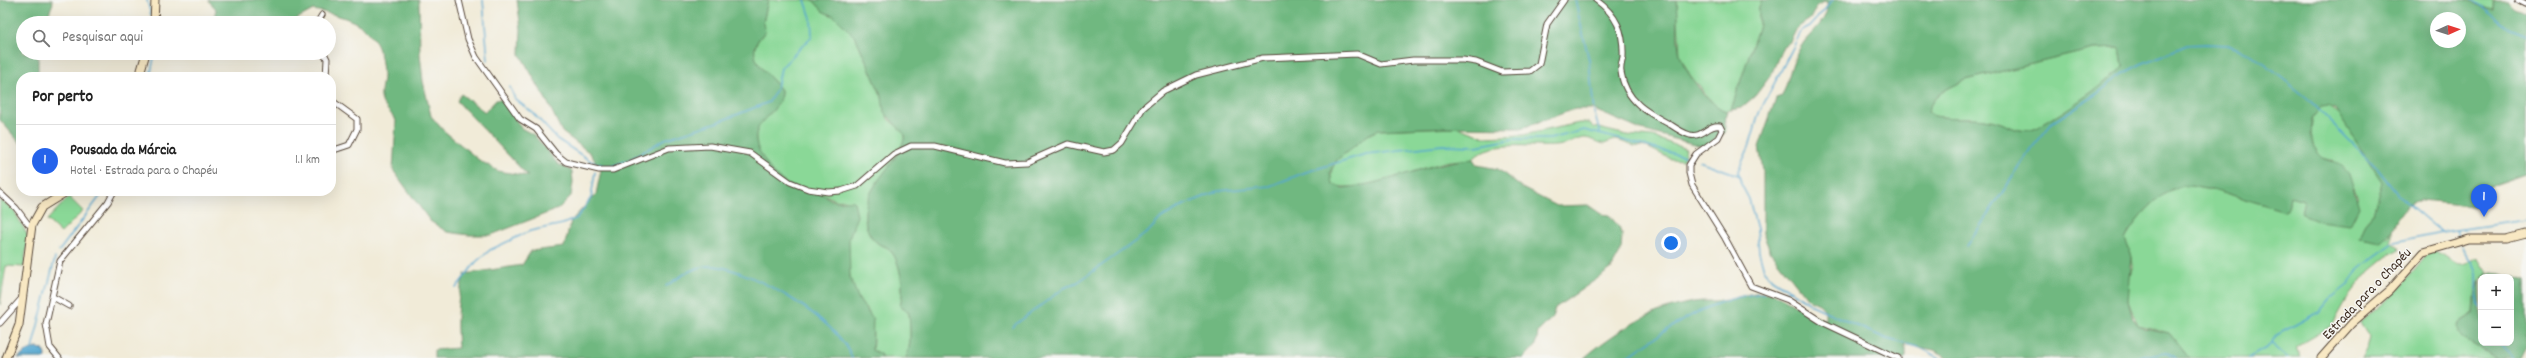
<!DOCTYPE html>
<html lang="pt">
<head>
<meta charset="utf-8">
<style>
	body { margin:0; font-family:Dekko,sans-serif; background:#f6f6f6; color:#222 }
	.controls { position:absolute; right:12px; bottom:12px; display:grid; overflow:hidden; border-radius:8px; box-shadow:0 4px 16px #0002 }
	.controls button { width:36px; height:36px; display:grid; place-items:center; padding:0; border:0; border-bottom:1px solid #e0e0e0; background:#fff; color:#222; font:20px sans-serif }
	.compass { position:absolute; left:2430px; top:12px; width:36px; height:36px; border-radius:50%; background:#fff; box-shadow:0 4px 16px #0002; rotate:87deg }
	.you { position:absolute; left:1671px; top:243px; width:14px; height:14px; margin:-10px; border:3px solid #fff; border-radius:50%; background:#1a73e8; box-shadow:0 0 0 6px #1a73e833 }
	.badge { display:grid; place-items:center; width:26px; height:26px; border-radius:50%; background:#2563eb; color:#fff; font-size:13px; font-weight:700 }
	.pin { position:absolute; translate:-50% -33px; filter:drop-shadow(0 1px 2px #0008) }
	.pin::after { content:''; position:absolute; top:21px; width:14px; height:12px; background:inherit; clip-path:polygon(0 0,100% 0,50% 100%) }
	.list { margin:0; padding:0; list-style:none }
	h2 { display:flex; justify-content:space-between; align-items:center; height:52px; margin:0; padding:0 16px; font-size:17px }
	h2 small { font-size:13px; font-weight:400; color:#767676 }
	.list li { display:grid; grid-template-columns:26px 1fr auto; gap:12px; align-items:center; box-sizing:border-box; height:72px; padding:0 16px; border-top:1px solid #e0e0e0 }
	.list b { display:block; font-size:15px; white-space:nowrap }
	.list p { margin:0; font-size:13px; white-space:nowrap; color:#767676 }
	.list em { font-size:13px; font-style:normal; color:#767676 }
	.icon { flex:none; width:22px; height:22px; fill:none; stroke:currentColor; stroke-width:2; stroke-linecap:round; stroke-linejoin:round }
	.map { position:relative; flex:none; width:2526px; height:358px; overflow:hidden }
	.search { position:absolute; background:#fff; box-shadow:0 4px 16px #0002; left:16px; top:16px; width:320px; height:44px; display:flex; align-items:center; gap:10px; box-sizing:border-box; padding:0 14px; border-radius:22px; color:#767676; font-size:15px }
	.panel { position:absolute; background:#fff; box-shadow:0 4px 16px #0002; left:16px; top:72px; width:320px; height:124px; border-radius:16px }
	.map>svg:first-child { display:block }
</style>
</head>
<body>
<div class="map">
<svg width="2526" height="358" viewBox="0 0 2526 358">
	<rect width="100%" height="100%" fill="#f6f6f2"/>
	<filter id="ink" filterUnits="userSpaceOnUse"><feTurbulence type="fractalNoise" baseFrequency=".025" numOctaves="2"/><feDisplacementMap in="SourceGraphic" scale="8" xChannelSelector="R" yChannelSelector="G"/><feConvolveMatrix kernelMatrix="1 2 1 2 8 2 1 2 1" color-interpolation-filters="sRGB"/></filter>
	<filter id="wash" filterUnits="userSpaceOnUse"><feTurbulence type="fractalNoise" baseFrequency=".012" numOctaves="4" result="noise"/><feDisplacementMap in="SourceGraphic" scale="16" xChannelSelector="R" yChannelSelector="G"/><feGaussianBlur stdDeviation="0.9" result="paint"/><feColorMatrix in="noise" values="0 0 0 0 0 0 0 0 0 0 0 0 0 0 0 0 0 1.4 0 .05"/><feComposite in="paint" operator="in"/></filter>
	<g filter="url(#wash)">
		<rect width="100%" height="100%" fill="#f1ebd8"/>
		<path fill="#8ad897" stroke="#62815a" d="M768,0H813L824,12L834,16L856,38L882,97L888,119L901,129L905,135C900,164 863,185 865,218C866,229 870,238 879,244C882,246 886,246 888,248C901,259 905,291 900,306L909,313C910,328 912,344 906,358H882L880,354L872,350C874,340 873,323 869,313C867,308 861,304 858,298C847,277 843,245 854,223L845,200C829,202 833,196 820,193C811,191 802,192 793,188C775,180 753,155 756,133C759,115 782,113 781,90C768,71 739,58 765,32L763,23Z
			M1677,0H1762L1759,7V25L1731,110L1722,111L1717,108L1690,75L1680,56Z
			M2466,0H2493V10L2481,8Z
			M2120,48L2123,67C2112,79 2043,128 2030,130C2019,132 2011,127 2001,123C1981,115 1955,120 1934,116L1928,112C1933,93 1949,88 1966,80L2094,49Z
			M2328,105L2339,115L2383,182L2373,213L2365,222L2389,238L2392,229V242L2399,247L2398,251L2392,253L2370,271L2346,301L2332,326L2296,347L2300,358H2189L2169,333L2138,325L2128,300V283L2133,266L2132,257L2125,239C2134,221 2162,188 2184,186C2194,185 2202,190 2212,189L2285,211L2288,209L2290,197L2304,201L2301,214L2358,198L2354,188L2333,161L2322,158L2317,153L2311,135L2312,118L2322,106Z
			M1579,123H1590L1594,127L1627,135L1653,137L1686,149L1683,160L1671,159L1647,147L1634,146L1620,141L1614,140L1604,144C1597,142 1591,138 1583,138C1576,139 1570,144 1563,145C1536,150 1494,137 1473,159C1464,160 1455,160 1445,162C1420,168 1354,196 1332,184C1324,159 1359,139 1378,130L1457,127L1485,137L1523,135Z
			M69,197L83,211L61,233L47,220Z
			M0,200L13,209L28,236L24,267L6,266L0,305Z
			M2434,251C2451,256 2457,273 2474,258L2479,259L2488,273C2474,278 2475,301 2474,313L2460,322L2463,339L2498,358H2361L2366,350L2369,337L2360,323L2394,294L2427,254Z"/>
		<path fill="#6fb880" stroke="#55714f" fill-rule="evenodd" d="M0,0H52L53,3L45,23H23V53H38V77H21V144L0,120Z
			M208,0H419L420,54L423,81L431,116L443,130L479,160L498,171L528,176L457,101L461,94L485,112L496,100L503,99L521,128L534,135L558,164L572,171L573,182L571,196L558,209L491,235H469L447,232L430,221L393,170L396,121C393,115 387,110 383,104C378,94 383,86 383,76C382,28 356,18 313,10L289,23H207L214,18L216,9Z
			M517,0H768L763,23L765,32C739,57 768,71 781,90C782,110 763,114 757,131C754,139 757,147 761,154C774,180 791,190 819,193C825,194 829,200 835,201C841,202 848,200 854,201L857,216L849,238L850,277L859,300L873,319L872,350L880,354L882,358H434V350L458,348C456,321 456,299 465,274L522,265L531,251L564,247L571,221L596,194L601,170L590,153L562,132L548,103L520,54L521,29Z
			M813,0H1677C1679,18 1676,38 1680,55C1684,71 1712,110 1728,111L1724,123L1726,131L1705,147L1641,130L1592,109H1575L1522,128L1445,127L1378,130L1368,135L1337,160L1330,172L1332,184L1343,188C1388,184 1429,162 1473,159L1477,165L1498,169L1522,188L1557,206L1588,205L1601,214L1609,215L1619,227L1622,234L1621,251L1611,269L1555,308L1552,318L1538,332L1536,345L1524,358H906C912,344 910,328 909,313L900,306C905,291 901,259 888,248C886,246 882,246 879,244C870,238 866,229 865,218C863,185 900,164 905,135L884,112L882,97L856,38L834,16L824,12Z
			M1762,0H2466L2481,8L2493,10L2494,1H2509L2515,7L2526,11V174L2488,187V201L2482,207L2421,201C2391,207 2400,231 2381,242L2359,238L2365,222L2373,213L2382,182L2335,109L2328,105L2322,106L2312,118L2311,135L2317,153L2322,158L2341,165L2349,174L2359,207L2350,225L2319,221L2301,214L2304,201L2290,197L2288,210L2285,211L2212,189C2202,190 2194,185 2184,186C2162,188 2134,221 2125,239L2132,257L2128,300L2133,318L2138,325L2144,328L2169,333L2189,358H1950L1934,350L1909,345H1905V358H1584C1617,330 1650,310 1693,302C1704,300 1716,302 1727,300C1741,297 1756,290 1771,293C1785,297 1809,315 1825,320V310L1819,304L1808,299L1771,253L1763,234V170L1759,147L1776,98L1782,96C1791,76 1789,63 1804,42C1813,31 1829,19 1827,3L1824,2L1817,6L1810,19L1797,28L1790,42L1783,46L1771,75L1755,96L1741,108L1731,110L1759,25V7ZM2436,18H2460V42H2436ZM2120,48L2123,67C2112,79 2043,128 2030,130C2019,132 2011,127 2001,123C1981,115 1955,120 1934,116L1928,112C1933,93 1949,88 1966,80L2094,49Z
			M2491,272L2501,273L2526,281V346L2520,358H2498L2463,339L2459,334L2458,324L2474,313L2476,291L2481,279V343H2511V277H2482Z"/>
		<path fill="#55a7d0" stroke="#486877" d="M37,348L43,349L46,358H18L29,350Z"/>
		<g fill="none" stroke-linecap="round" stroke-linejoin="round">
			<path stroke="#55a7d0" stroke-width="1.5" d="M147,0L151,15
				M483,0L488,60
				M1575,0L1589,60L1594,112L1600,133
				M1833,0L1810,26L1802,30L1759,113L1749,147L1738,171L1741,184L1749,199L1757,229L1759,252L1764,270L1772,279L1812,305L1857,326L1887,339L1921,348L1940,358
				M2471,0L2510,29L2526,35
				M150,77L155,53
				M510,87L515,99L533,113L557,139L592,162L610,167L631,159L665,139L718,122L769,102L777,88L781,68L812,36L811,18L805,0
				M1699,161L1738,175
				M2457,230L2459,236
				M2462,245C2466,255 2475,262 2477,273C2478,286 2475,296 2481,308
				M1967,246L2031,149L2053,122L2098,93L2122,74L2141,64L2187,45L2206,44L2227,45L2248,52L2272,70L2307,98L2377,168L2398,195L2441,232
				M59,251L104,191
				M666,286C680,277 694,265 713,266C749,268 842,322 852,358
				M456,288L476,262L490,250L530,231L563,224L577,218L591,198L595,172
				M1778,292L1792,291
				M1012,327L1064,288L1078,282L1112,258L1148,232L1161,218L1184,205L1218,191L1270,186L1306,172L1366,154L1442,145L1476,146L1513,139H1550L1584,130L1691,158
				M2270,342L2288,358
				M2499,343L2514,358
				M32,349L55,258
				M1626,358C1670,327 1710,297 1765,293
				M2112,358H2125
				M2133,358L2166,352L2176,358
				M2248,358L2266,348L2275,336L2320,311L2331,298L2348,285L2360,267L2395,242L2441,232L2526,220"/>
		</g>
	</g>
	<g filter="url(#ink)">
		<g fill="none" stroke-linecap="round" stroke-linejoin="round">
			<defs>
				<path id="street" d="M459,0L468,39L476,57L520,119L536,129L556,154L566,162L599,170H613L669,148L710,146L750,153L790,182L808,189L828,192L841,191L857,186L894,154L911,146H935L1005,163L1027,162L1068,144L1104,152L1114,150L1122,143L1143,108L1163,91L1196,75L1263,58L1357,54L1381,64L1413,60H1463L1476,62L1502,72L1530,71L1539,64L1547,24L1564,0
					M1596,0C1617,15 1624,32 1623,57C1622,62 1620,67 1621,72C1625,101 1648,113 1671,125C1677,129 1683,133 1690,135C1703,138 1708,124 1720,126L1722,130L1718,138L1696,154L1689,165V173L1692,185L1725,238L1751,286L1788,300L1822,322L1898,358
					M2518,0L2526,4
					M317,23L322,15
					M324,53L327,59L326,77
					M331,100L357,119V129L349,145L331,151
					M0,193L16,208L28,224L32,225
					M53,297L69,306
					M0,323L23,297
					M59,358L50,347L46,324L60,261L108,202L114,191"/>
				<path id="secondary" d="M154,23L155,0
					M139,77L146,53
					M6,358L19,325L32,225L42,207L68,191
					M2321,358L2352,323L2390,290L2424,252L2469,239H2507L2526,234"/>
			</defs>
			<use href="#street" stroke="#56473a" stroke-width="7"/>
			<use href="#secondary" stroke="#56473a" stroke-width="9"/>
			<use href="#street" stroke="#fff" stroke-width="5"/>
			<use href="#secondary" stroke="#f8e8c3" stroke-width="7"/>
		</g>
	</g>
	<g text-anchor="middle" stroke-width="3" stroke-linejoin="round" paint-order="stroke">
		<g font-size="14" fill="#3b2a1e" stroke="#f6f6f2">
			<text transform="translate(2366 293) rotate(-46)" y="5">Estrada para o Chapéu</text>
		</g>
	</g>
</svg>
<div class="controls">
<button>+</button>
<button>−</button>
</div>
<svg class="compass" viewBox="-18 -18 36 36"><path d="M0-13l5 13h-10z" fill="#e53935"/><path d="M0 13l5-13h-10z" fill="#767676"/></svg>
<div class="you"></div>
<div class="pin badge" style="left:2484px;top:217px">1</div>
<div class="search"><svg class="icon" aria-label="search" viewBox="0 0 24 24"><circle cx="10" cy="10" r="6"/><path d="M15 15l6 6"/></svg>Pesquisar aqui</div>
<section class="panel">
<h2>Por perto<small></small></h2>
<ul class="list">
<li><span class="badge">1</span><div><b>Pousada da Márcia</b><p>Hotel · Estrada para o Chapéu</p></div><em>1.1 km</em></li>
</ul>
</section>
</div>
</body>
</html>
